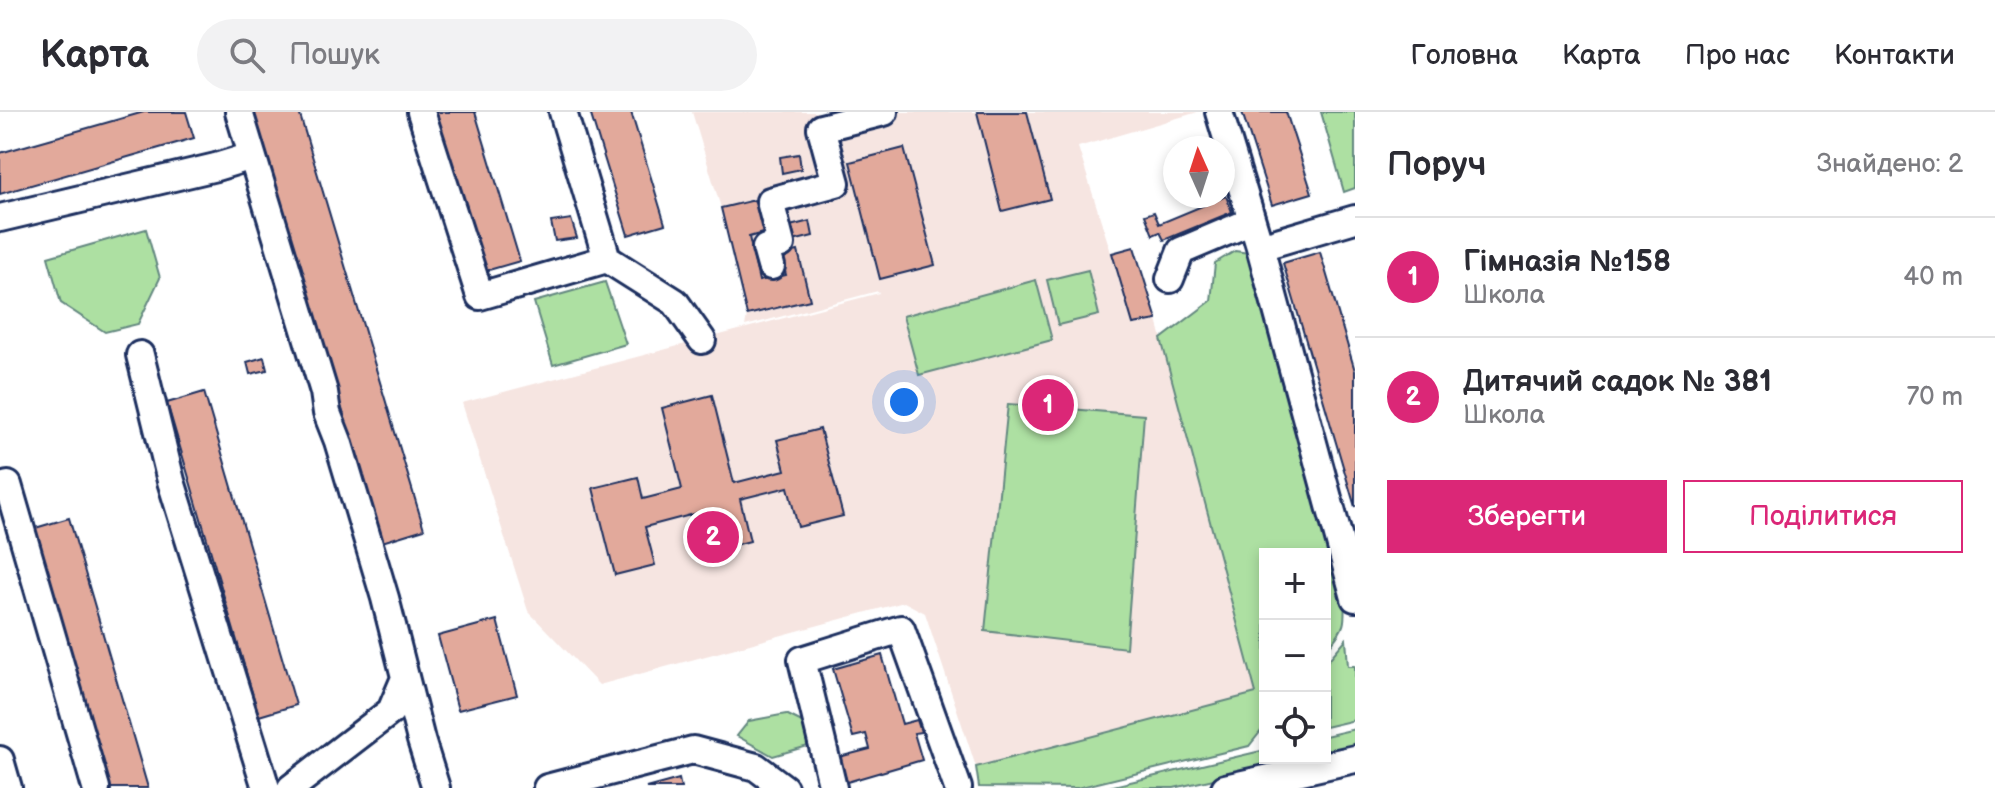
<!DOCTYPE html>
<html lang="uk">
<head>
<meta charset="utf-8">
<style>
	body { margin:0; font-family:"Balsamiq Sans",sans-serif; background:#f2f2f3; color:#2b2b33 }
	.controls { position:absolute; right:24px; bottom:24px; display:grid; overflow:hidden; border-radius:0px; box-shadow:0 4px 12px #0003 }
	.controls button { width:72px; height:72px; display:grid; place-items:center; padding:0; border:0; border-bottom:2px solid #e1e1e2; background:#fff; color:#2b2b33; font:40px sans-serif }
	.compass { position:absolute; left:1163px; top:24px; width:72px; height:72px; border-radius:50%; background:#fff; box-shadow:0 4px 12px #0003; rotate:357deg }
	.you { position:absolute; left:904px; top:290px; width:28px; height:28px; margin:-20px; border:6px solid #fff; border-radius:50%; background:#1a73e8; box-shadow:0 0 0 12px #1a73e833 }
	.badge { display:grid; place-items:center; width:52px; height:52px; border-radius:50%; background:#db2777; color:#fff; font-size:26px; font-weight:700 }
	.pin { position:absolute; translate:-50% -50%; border:4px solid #fff; box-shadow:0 2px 8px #0006 }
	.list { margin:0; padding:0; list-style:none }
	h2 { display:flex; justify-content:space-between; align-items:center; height:104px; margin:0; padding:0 32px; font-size:34px }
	h2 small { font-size:26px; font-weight:400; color:#7c7c81 }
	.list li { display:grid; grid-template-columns:52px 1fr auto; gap:24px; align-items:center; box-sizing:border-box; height:120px; padding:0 32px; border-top:2px solid #e1e1e2 }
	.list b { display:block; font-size:30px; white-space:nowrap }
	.list p { margin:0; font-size:26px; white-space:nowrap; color:#7c7c81 }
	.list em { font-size:26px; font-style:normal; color:#7c7c81 }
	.actions { display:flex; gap:16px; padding:24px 32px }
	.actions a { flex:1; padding:18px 0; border:2px solid #db2777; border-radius:0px; text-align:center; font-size:28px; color:#db2777 }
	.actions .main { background:#db2777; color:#fff }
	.icon { flex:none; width:44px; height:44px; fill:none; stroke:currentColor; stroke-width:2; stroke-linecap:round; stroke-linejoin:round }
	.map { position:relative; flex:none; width:1355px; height:676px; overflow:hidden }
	header { display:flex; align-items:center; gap:48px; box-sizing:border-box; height:112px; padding:0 40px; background:#fff; border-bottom:2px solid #e1e1e2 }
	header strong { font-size:38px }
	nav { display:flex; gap:44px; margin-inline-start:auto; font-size:28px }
	.search { width:560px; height:72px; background:#f2f2f3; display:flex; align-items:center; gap:20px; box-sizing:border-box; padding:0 28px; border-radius:44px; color:#7c7c81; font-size:30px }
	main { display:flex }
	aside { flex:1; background:#fff }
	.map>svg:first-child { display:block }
</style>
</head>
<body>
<header>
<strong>Карта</strong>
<div class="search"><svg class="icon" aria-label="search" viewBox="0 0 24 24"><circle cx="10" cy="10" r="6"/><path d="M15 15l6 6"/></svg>Пошук</div>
<nav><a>Головна</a><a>Карта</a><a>Про нас</a><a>Контакти</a></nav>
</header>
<main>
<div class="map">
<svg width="1355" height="676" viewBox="0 0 1355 676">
	<rect width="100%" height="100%" fill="#fff"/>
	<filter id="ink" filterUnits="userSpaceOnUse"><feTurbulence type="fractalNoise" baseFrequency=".0125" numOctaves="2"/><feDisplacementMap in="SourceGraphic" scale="16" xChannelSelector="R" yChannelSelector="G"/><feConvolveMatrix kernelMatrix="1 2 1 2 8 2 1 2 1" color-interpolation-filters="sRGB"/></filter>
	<g filter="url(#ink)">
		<path fill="#f6e5e1" d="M692,0H1198L1078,35L1133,211L1157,208L1256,581L976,655L925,501L904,490L599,573L528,499L462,291L879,181L878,179L745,214L747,203L721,96Z"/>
		<path fill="#ade0a2" stroke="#648880" stroke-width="2" d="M1321,0H1355V76L1344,80Z
			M146,117L160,166L138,212L105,220L61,191L48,145Z
			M1235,139L1255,142L1344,483C1346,516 1345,514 1325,540V442H1265V614L1249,634L1077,676L979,675L976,655L1256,581L1161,227L1211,189L1215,151Z
			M1088,158L1099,203L1058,213L1047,168Z
			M1036,168L1052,228L919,263L903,204Z
			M605,170L626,232L553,253L534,190Z
			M1008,292L1144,303L1126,536L985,519Z
			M1346,527L1348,554H1355V608L1325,615V552Z
			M786,602L806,612L808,634L773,644L737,624L749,609Z
			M1355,617V640L1325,645V624Z
			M1265,638V646H1315L1289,650L1174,676H1105Z"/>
		<path fill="#e2a99b" stroke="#1b2f5e" stroke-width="2" d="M144,0H186L194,26L0,82V41Z
			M253,0H299L424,417L382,430Z
			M434,0H475L520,149L482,160Z
			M590,0H631L665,112L628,123Z
			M977,0H1027L1050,87L1002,99Z
			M1242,0H1286L1312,81L1272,93Z
			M904,36L935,153L880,167L850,50Z
			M799,42L801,57L782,61L780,45Z
			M1226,84L1232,100L1164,128L1160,120L1153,123L1145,103L1154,100L1159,112Z
			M759,87L766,120L749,125L759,169L786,163L781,143L798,139L810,188L747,203L721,96Z
			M571,107L577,126L555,129L551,110Z
			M810,109L813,124L789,130L786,115Z
			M1134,135L1157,208L1133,212L1112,141Z
			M1320,140L1355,259V395L1283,151Z
			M264,245L267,258L250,262L247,250Z
			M204,280L296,593L259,604L167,291Z
			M712,283L734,371L785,358L777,328L820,317L843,404L798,415L788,375L740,387L750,429L708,440L698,401L645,415L655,453L615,463L593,376L638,365L643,387L682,377L662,296Z
			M69,406L148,676H108L32,417Z
			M497,508L517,583L458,598L438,524Z
			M882,543L902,612L917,608L921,620L914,621L922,648L847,670L839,645L870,637L866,622L853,625L833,557Z
			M679,667L681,676H646Z"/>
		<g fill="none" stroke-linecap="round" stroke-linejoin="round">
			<defs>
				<path id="minor" d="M239,0L324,280L327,301L338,329L385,486L421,628L436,676
					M421,0L480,184L607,147
					M563,0L607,147L675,190L702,228
					M1219,0L1260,135L1355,486
					M0,106L216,55L252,44
					M1260,135L1355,107
					M771,154L766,136L781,132L770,89L836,71L821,16L884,0
					M1170,167L1181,139L1252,109
					M140,243L171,369L266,676
					M0,375L8,373L96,676
					M0,648L8,676
					M291,676L391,599L405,566
					M547,676L693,638L756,655L784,676
					M833,676L802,548L901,517L958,676
					M1225,676L1355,647"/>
			</defs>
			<use href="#minor" stroke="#1b2f5e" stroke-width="32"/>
			<use href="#minor" stroke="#fff" stroke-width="26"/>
		</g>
	</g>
</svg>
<div class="controls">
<button>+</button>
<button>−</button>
<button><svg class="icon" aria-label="locate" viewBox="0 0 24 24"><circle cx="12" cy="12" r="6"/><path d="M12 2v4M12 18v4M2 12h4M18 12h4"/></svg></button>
</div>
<svg class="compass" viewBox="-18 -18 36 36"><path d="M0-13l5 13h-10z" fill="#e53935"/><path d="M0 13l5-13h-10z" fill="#7c7c81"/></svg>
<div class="you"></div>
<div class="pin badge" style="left:1048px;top:293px">1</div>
<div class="pin badge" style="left:713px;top:425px">2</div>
</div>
<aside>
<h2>Поруч<small>Знайдено: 2</small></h2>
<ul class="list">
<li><span class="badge">1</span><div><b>Гімназія №158</b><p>Школа</p></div><em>40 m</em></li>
<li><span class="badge">2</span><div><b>Дитячий садок № 381</b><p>Школа</p></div><em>70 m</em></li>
</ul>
<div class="actions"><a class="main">Зберегти</a><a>Поділитися</a></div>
</aside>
</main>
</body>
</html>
